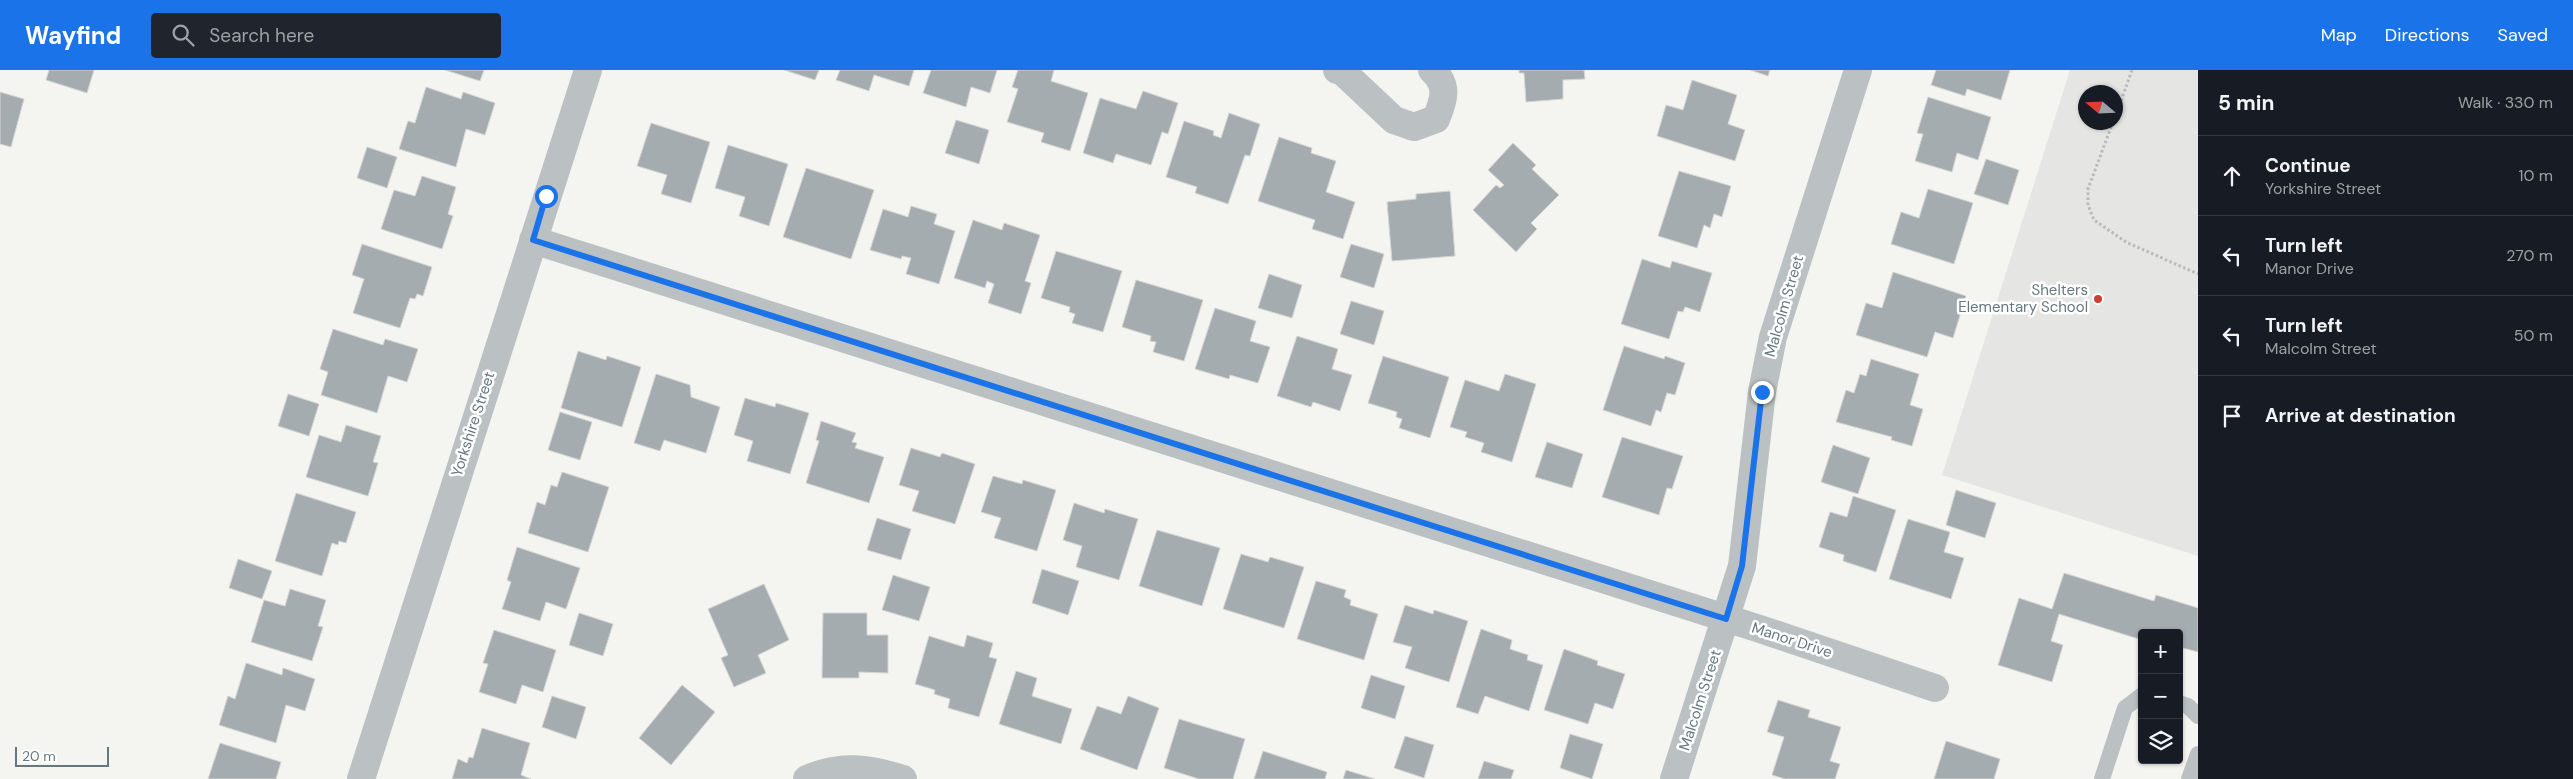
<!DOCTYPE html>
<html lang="en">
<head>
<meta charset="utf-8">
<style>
	body { margin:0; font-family:"DM Sans",sans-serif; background:#20242c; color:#f1f3f6 }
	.controls { position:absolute; right:15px; bottom:15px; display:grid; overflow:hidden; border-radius:5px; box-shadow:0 1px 4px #0004 }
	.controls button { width:45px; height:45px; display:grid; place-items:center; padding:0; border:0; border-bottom:1px solid #363941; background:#171b24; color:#f1f3f6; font:25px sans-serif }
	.compass { position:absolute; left:2078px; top:15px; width:45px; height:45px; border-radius:50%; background:#171b24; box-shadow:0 1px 4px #0004; rotate:289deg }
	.scale { position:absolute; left:15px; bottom:12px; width:94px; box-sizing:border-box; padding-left:5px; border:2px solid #66787f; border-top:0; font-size:14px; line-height:18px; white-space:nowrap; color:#66787f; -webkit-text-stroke:4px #fff; paint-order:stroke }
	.stop { position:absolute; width:15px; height:15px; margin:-11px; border:4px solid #1a73e8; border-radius:50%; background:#fff }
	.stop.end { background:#1a73e8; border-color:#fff; box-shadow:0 1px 5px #0008 }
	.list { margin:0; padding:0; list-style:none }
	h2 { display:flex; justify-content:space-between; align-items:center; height:65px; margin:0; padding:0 20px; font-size:21px }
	h2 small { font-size:16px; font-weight:400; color:#9ea1a6 }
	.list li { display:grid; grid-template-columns:32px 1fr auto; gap:15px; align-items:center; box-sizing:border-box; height:80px; padding:0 20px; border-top:1px solid #363941 }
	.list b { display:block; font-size:19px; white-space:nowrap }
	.list p { margin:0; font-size:16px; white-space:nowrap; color:#9ea1a6 }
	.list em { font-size:16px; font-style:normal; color:#9ea1a6 }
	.icon { flex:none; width:28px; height:28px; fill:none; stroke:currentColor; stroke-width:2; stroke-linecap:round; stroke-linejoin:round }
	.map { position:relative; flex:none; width:2198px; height:709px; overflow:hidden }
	header { display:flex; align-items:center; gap:30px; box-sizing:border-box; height:70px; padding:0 25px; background:#1a73e8; color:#fff }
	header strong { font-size:24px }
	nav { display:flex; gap:28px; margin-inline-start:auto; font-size:18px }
	.search { width:350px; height:45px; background:#20242c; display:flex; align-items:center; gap:12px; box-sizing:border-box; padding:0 18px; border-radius:5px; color:#9ea1a6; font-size:19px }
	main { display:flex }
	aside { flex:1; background:#171b24 }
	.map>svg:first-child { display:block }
</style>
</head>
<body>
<header>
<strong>Wayfind</strong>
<div class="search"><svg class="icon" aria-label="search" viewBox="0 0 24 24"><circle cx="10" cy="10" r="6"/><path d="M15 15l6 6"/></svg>Search here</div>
<nav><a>Map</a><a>Directions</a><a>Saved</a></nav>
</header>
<main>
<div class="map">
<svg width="2198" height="709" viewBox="0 0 2198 709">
	<rect width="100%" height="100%" fill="#f4f4f1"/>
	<path fill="#e5e5e4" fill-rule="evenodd" d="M2070,0H2198V486L1942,405ZM2086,22H2116V52H2086Z"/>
	<path fill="#a4acaf" stroke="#d5d5d3" d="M49,0H94L87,23L46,10Z
		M445,0H484L480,11Z
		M784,0H819L815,10Z
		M840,0H914L909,16L874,5L869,21L836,10Z
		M931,0H997L990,23L971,17L966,37L923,23Z
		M1018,0H1054L1051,11L1088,23L1070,81L1041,72L1044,63L1007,52L1018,19L1012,17Z
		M1519,0H1584L1585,9L1563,10V29L1526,32L1524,3H1519Z
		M1750,0H1770L1768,6Z
		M1936,0H2010L2001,30L1967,19L1965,26L1931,15Z
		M1692,10L1737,25L1728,54L1745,60L1735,91L1657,66L1666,35L1683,40Z
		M426,17L461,29L463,22L495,33L485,65L466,59L456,97L399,79L408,51L415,53Z
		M1143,21L1178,33L1168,64L1162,62L1151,95L1116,84L1113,93L1083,83L1100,28L1136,39Z
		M0,22L24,29L11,77L0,74Z
		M1928,27L1991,47L1978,90L1957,83L1952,102L1915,91L1923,64L1917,63Z
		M1229,43L1260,54L1250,86L1245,85L1228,134L1195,123L1197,117L1166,107L1184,51L1214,61L1213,65L1221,68Z
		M956,50L989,60L979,94L945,83Z
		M651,53L710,72L691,133L661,124L667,105L637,96Z
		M1279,67L1312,78L1311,83L1336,91L1326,122L1355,132L1343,169L1312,159L1315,150L1258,131Z
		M1513,73L1536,95L1532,99L1559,125L1531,153L1537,159L1516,182L1473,140L1496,115L1500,118L1504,115L1488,100Z
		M728,75L788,94L769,156L739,146L745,127L715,118Z
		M367,77L397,87L387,118L357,108Z
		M1986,89L2019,100L2008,135L1974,124Z
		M806,98L874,120L851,189L783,167Z
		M1679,101L1731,116L1722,147L1714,144L1710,158L1704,155L1697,178L1658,166Z
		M422,106L456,117L448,144L453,146L442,179L381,159L394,120L415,126Z
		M1928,119L1973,133L1954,194L1891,174L1901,142L1919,148Z
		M1450,121L1455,186L1392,191L1387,132L1416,129V124Z
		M911,136L937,144L934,154L955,161L939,214L906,204L911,188L902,186L901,189L870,180L883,139L908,147Z
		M973,150L1002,160L1004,153L1040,165L1025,211L1031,213L1021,244L988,233L994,214L987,211L985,218L954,208Z
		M362,174L432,197L423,226L417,224L415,229L410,228L400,258L353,243L364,209L352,205Z
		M1351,174L1384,184L1374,218L1340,207Z
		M1056,181L1122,201L1103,262L1072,253L1075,244L1069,242L1070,237L1041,228Z
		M1642,189L1670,198L1672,191L1712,203L1700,242L1685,237L1683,242L1678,241L1669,269L1621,254Z
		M1893,202L1966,226L1953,268L1935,262L1927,287L1856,265L1866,233L1882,238Z
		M1269,204L1302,215L1292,248L1258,238Z
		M1136,210L1203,230L1184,291L1153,282L1156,272L1150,271L1151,266L1122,257Z
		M1351,231L1384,241L1374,275L1340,264Z
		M1215,238L1256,251L1250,271L1270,277L1258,313L1230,305L1229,309L1195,299Z
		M333,259L383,275L385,269L418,279L407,312L388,306L377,343L321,325L328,302L320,299Z
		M1297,266L1338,279L1332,299L1352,305L1340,341L1313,332L1311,337L1277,326Z
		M1624,276L1664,289L1665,286L1685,293L1675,325L1667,323L1661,342L1656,340L1651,356L1603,340Z
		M578,281L606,290L607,286L641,297L622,357L561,338Z
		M1383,286L1449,307L1430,368L1399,358L1402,349L1396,347L1397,342L1368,333Z
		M1871,289L1919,304L1910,335L1923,339L1912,376L1891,370L1892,367L1836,352L1846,320L1854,323L1860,304L1866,306Z
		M656,304L690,315L691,327L720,337L706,383L664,370L660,381L634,373Z
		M1505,304L1536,314L1512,392L1481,382L1484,373L1465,367L1467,362L1450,357L1465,310L1499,321Z
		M288,324L319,334L309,366L278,356Z
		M745,328L775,337L776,333L809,343L790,404L747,391L753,371L734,365Z
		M560,342L592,352L580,390L548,380Z
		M821,351L856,363L852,372L857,373L855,378L884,387L869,433L806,413L819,371L816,370Z
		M346,355L381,366L373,392L378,393L368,426L306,407L319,365L341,372Z
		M1622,367L1683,386L1672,419L1667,418L1659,445L1602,427Z
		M1547,372L1583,384L1572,418L1535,407Z
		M1833,375L1870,388L1858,424L1821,412Z
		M911,378L940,387L942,383L975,394L955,454L912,441L919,421L899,415Z
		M562,402L609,417L588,482L528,463L537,432L545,435L551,415L557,417Z
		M993,406L1022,414L1023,410L1056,420L1037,481L994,468L1001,448L981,442Z
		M1956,420L1996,433L1985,468L1946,455Z
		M296,423L356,442L346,473L339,471L338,475L332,473L322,506L275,491Z
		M1853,426L1896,440L1876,502L1843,491L1844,485L1819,477L1830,442L1847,447Z
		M1074,433L1104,443L1105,439L1138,449L1119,510L1076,497L1082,476L1063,470Z
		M877,448L911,459L901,490L867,480Z
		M1908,449L1950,462L1944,482L1964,488L1951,529L1889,509Z
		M1157,460L1220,478L1202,536L1139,516Z
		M517,477L580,498L566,539L546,532L540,551L502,539L511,512L507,510Z
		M1241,484L1268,492L1270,487L1304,497L1284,558L1223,539Z
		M238,489L272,501L262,529L229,518Z
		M1042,499L1079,511L1068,545L1032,533Z
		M2064,503L2154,531L2156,525L2198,538V582L2179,577V563H2142V570L2059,544L2051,571L2063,575L2052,612L1998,595L2019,528L2052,539Z
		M893,505L930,517L919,551L882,540Z
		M1316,511L1346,520L1344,527L1351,530L1350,535L1378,544L1364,590L1297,569Z
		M764,514L789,570L758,585L766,603L734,617L721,588L728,585L708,539Z
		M290,519L326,530L318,556L323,557L312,591L251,572L264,530L285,536Z
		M1405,535L1433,544L1434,540L1468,551L1449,612L1405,598L1412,577L1393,572Z
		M579,543L613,554L603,586L569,575Z
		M823,543H867V565H888V603L859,602V608H822Z
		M1481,559L1512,570L1510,579L1528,585L1527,590L1543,595L1529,641L1485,626L1478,644L1456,637Z
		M494,560L556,580L543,622L522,615L516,634L479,622L488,594L483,593Z
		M967,565L993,573L989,587L997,589L979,647L948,638L950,629L934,624L935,620L915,614L929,566L964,577Z
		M1564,579L1598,591L1597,595L1625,604L1613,639L1595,633L1588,654L1544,640Z
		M246,593L282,605L283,598L315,609L305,641L286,635L276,673L219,655L228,626L235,629Z
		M1016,601L1037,608L1032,626L1072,639L1061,674L999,654Z
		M1371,605L1405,616L1395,649L1361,638Z
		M682,615L715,642L671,695L639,668Z
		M552,626L586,637L576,669L542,657Z
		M1128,626L1159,638L1137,700L1080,679L1097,636L1121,644Z
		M1778,630L1810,640L1808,647L1841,657L1830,691L1840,694L1835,709H1785L1772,705L1784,667L1767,662Z
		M1179,649L1245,669L1233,709H1199L1164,698Z
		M482,658L530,673L521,705L531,709H452L458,689L467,693L469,687L473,688Z
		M1570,664L1603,674L1592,709L1560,698Z
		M1405,666L1434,675L1424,708L1394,698Z
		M1946,671L2000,689L1994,709H1934Z
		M220,673L281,692L276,709H208Z
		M1263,681L1327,702L1325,709H1254Z
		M1484,691L1514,700L1511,709H1478Z
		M1346,700L1375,709H1343Z"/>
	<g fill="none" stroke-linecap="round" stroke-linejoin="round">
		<path stroke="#b7babc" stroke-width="3" stroke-dasharray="2.5 2.5" stroke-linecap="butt" d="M2116,45L2132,0
			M2113,52L2088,119V135L2094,150L2126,172L2198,204"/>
		<path stroke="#bbc0c2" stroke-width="16" d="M2179,633L2188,636L2198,646
			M2102,709L2125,638L2142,625
			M2189,709L2198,684"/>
		<path stroke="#bbc0c2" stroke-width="28" d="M1337,0L1343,2L1394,50L1414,57L1436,49C1444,30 1449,15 1432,0
			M533,170L1760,559L1935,618
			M361,709L588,0
			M807,709C840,694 869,698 903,709
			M1674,709L1742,496L1762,322L1773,267L1858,0"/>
	</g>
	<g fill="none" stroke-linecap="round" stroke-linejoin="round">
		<path stroke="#1a73e8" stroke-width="6" d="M546,126L533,170L1726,549L1742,496L1762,322"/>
	</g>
	<circle fill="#d33d32" stroke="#fff" stroke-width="2" cx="2098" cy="229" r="5"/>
	<g text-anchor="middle" stroke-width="5" stroke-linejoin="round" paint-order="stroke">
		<g font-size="15" fill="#66787f" stroke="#fff" text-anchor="end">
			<text x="2088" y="225">Shelters<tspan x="2088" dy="17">Elementary School</tspan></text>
		</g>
		<g font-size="15" fill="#66787f" stroke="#fff">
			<text transform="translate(1784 236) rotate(-74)" y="5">Malcolm Street</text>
			<text transform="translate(473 354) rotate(-72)" y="5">Yorkshire Street</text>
			<text transform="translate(1792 570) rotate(18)" y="5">Manor Drive</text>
			<text transform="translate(1700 630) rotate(-72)" y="5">Malcolm Street</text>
		</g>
	</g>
</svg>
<div class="controls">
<button>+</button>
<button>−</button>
<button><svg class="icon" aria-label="layers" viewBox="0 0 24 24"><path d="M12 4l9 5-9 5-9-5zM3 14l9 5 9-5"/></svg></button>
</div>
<svg class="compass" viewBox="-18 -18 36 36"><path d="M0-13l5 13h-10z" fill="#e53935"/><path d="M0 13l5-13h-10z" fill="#9ea1a6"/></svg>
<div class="scale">20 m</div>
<div class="stop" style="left:546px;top:126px"></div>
<div class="stop end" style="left:1762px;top:322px"></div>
</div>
<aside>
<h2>5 min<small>Walk · 330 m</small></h2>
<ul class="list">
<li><svg class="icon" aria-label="ahead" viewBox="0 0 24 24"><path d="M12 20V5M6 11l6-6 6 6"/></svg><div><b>Continue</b><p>Yorkshire Street</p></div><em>10 m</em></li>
<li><svg class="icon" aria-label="left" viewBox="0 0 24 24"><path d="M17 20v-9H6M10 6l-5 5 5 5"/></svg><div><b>Turn left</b><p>Manor Drive</p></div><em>270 m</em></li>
<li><svg class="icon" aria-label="left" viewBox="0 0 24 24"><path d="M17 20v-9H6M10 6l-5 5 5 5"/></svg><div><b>Turn left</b><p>Malcolm Street</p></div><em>50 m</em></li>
<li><svg class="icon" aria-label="arrive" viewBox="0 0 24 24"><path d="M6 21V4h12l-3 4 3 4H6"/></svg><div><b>Arrive at destination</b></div></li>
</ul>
</aside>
</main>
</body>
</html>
